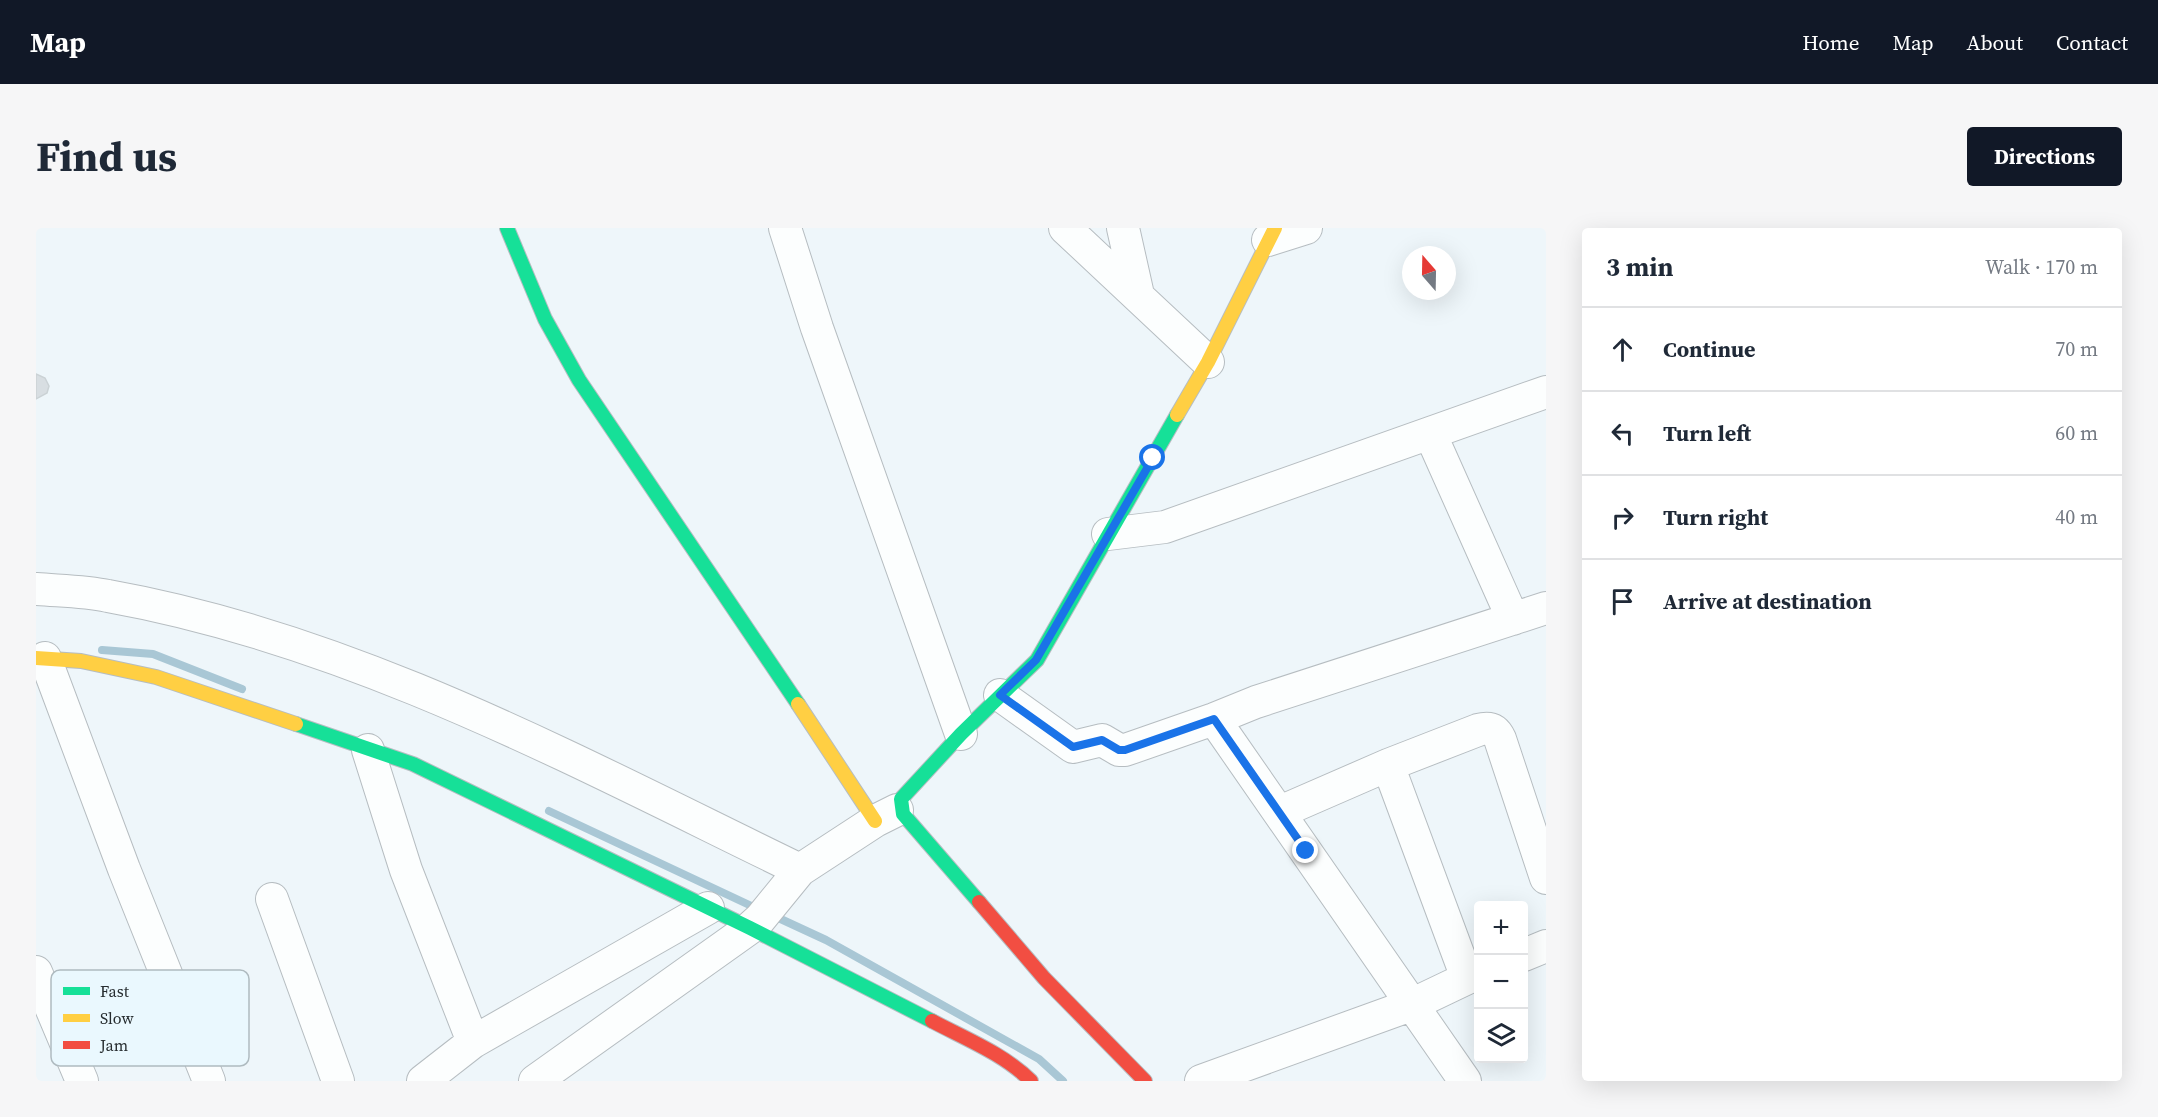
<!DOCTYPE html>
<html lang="en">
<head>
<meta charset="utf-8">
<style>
	body { margin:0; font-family:"Source Serif 4",serif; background:#f6f6f7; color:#1f2937 }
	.controls { position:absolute; right:18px; bottom:18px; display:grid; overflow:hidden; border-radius:6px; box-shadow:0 6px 24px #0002 }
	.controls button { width:54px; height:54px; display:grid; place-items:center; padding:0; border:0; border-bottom:2px solid #e0e1e3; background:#fff; color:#1f2937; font:30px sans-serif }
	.compass { position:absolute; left:1366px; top:18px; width:54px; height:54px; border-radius:50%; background:#fff; box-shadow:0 6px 24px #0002; rotate:340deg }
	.stop { position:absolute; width:18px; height:18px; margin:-14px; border:4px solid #1a73e8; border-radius:50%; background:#fff }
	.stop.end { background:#1a73e8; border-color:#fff; box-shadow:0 2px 6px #0008 }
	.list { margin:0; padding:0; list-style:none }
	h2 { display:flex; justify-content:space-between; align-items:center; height:78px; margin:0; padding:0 24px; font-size:26px }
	h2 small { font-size:20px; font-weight:400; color:#747a83 }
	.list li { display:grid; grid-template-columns:39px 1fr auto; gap:18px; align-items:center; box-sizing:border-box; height:84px; padding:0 24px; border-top:2px solid #e0e1e3 }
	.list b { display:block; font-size:22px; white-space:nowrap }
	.list em { font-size:20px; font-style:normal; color:#747a83 }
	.icon { flex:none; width:33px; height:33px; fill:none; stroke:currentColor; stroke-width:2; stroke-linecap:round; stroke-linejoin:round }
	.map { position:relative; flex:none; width:1510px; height:853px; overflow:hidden; border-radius:6px }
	header { display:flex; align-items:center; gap:36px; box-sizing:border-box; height:84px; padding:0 30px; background:#111827; color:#fff }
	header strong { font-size:28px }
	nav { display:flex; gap:33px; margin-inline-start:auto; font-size:21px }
	.intro { display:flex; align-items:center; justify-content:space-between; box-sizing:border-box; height:144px; padding:0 36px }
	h1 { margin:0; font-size:42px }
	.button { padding:15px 27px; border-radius:6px; background:#111827; color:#fff; font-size:21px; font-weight:700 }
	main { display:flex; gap:36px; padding:0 36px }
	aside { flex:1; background:#fff; border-radius:6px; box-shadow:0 6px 24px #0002 }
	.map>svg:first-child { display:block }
</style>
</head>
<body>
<header>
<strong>Map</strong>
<nav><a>Home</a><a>Map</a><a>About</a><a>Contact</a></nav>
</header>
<div class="intro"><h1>Find us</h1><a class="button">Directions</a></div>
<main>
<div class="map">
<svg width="1510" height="853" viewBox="0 0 1510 853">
	<rect width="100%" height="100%" fill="#eef6fa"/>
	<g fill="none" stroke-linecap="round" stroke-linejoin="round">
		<path stroke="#a9c7d5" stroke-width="8" d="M66,422L117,426L206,461
			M513,583L724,682
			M736,687L790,712L1003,831L1027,853"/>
	</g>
	<path fill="#d8dee2" stroke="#cbd2d5" stroke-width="1.5" d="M0,146L9,150L13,158L11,165L0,171Z"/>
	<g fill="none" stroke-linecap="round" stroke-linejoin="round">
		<defs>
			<path id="street" d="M749,0L781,100L925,506
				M1029,0L1172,134
				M1087,0L1102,67
				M1232,12L1270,0
				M1394,205L1477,391
				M1072,306L1129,299L1510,164
				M0,361C24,363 49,363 72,368C318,412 541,534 764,642
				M9,430L88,641L173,853
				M964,467L1037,519L1066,512L1083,522H1089L1178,491L1220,474L1510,380
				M1178,491L1429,853
				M332,522L370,642L437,814
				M1352,537L1431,750
				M1244,584L1352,537L1442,502C1453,499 1459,500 1464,511L1510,650
				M236,671L302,853
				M1488,727L1510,718
				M0,744L46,853
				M387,853L437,814L672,680
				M499,853L714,700L724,691L764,642L839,593L861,582
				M1165,853L1375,777L1442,745"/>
			<path id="fast" d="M471,0L509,91L543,152L762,476
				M260,496L377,536L714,700L896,793
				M943,674L867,586L865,571L925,506L1001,432L1141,187"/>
			<path id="slow" d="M1141,187L1172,134L1239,0
				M0,430L45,433L120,449L260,496
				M762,476L839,593"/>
			<path id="jam" d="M943,674L1008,750L1109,853
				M896,793C930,811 968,826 995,853"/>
		</defs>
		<use href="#street" stroke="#b6bdc1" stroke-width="34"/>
		<use href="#fast" stroke="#b6bdc1" stroke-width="16"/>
		<use href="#slow" stroke="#b6bdc1" stroke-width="16"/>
		<use href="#jam" stroke="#b6bdc1" stroke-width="16"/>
		<use href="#street" stroke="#fcfefe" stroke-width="32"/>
		<use href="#fast" stroke="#16e098" stroke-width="14"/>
		<use href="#slow" stroke="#ffcf43" stroke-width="14"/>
		<use href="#jam" stroke="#f24e42" stroke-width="14"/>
	</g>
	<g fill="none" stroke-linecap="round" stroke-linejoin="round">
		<path stroke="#1a73e8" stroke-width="8" d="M1117,230L1000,432L964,467L1037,519L1066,512L1083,522H1089L1178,491L1270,623"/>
	</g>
	<rect x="15" y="742" width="198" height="96" rx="9" fill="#eaf8fe" stroke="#afbbc0" stroke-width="1.5"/>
	<rect x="27" y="759" width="27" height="8" fill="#16e098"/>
	<rect x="27" y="786" width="27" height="8" fill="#ffcf43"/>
	<rect x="27" y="813" width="27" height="8" fill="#f24e42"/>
	<g font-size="16" fill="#262c2f">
		<text x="64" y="769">Fast</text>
		<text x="64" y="796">Slow</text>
		<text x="64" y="823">Jam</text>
	</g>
</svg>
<div class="controls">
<button>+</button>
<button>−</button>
<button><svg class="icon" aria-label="layers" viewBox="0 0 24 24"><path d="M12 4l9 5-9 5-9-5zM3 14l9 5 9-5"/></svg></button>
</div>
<svg class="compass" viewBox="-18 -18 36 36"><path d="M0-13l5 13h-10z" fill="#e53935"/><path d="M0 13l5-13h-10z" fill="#747a83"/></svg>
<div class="stop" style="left:1117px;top:230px"></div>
<div class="stop end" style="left:1270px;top:623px"></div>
</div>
<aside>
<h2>3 min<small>Walk · 170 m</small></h2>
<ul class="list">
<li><svg class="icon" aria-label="ahead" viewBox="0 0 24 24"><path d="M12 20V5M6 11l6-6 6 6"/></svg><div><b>Continue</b></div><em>70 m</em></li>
<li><svg class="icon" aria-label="left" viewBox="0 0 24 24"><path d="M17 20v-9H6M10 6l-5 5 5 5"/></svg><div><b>Turn left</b></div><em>60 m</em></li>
<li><svg class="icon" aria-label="right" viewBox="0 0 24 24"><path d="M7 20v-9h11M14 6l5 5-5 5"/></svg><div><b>Turn right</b></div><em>40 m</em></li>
<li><svg class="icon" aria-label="arrive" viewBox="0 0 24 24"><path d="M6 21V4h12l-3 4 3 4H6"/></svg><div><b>Arrive at destination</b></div></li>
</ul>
</aside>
</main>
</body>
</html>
